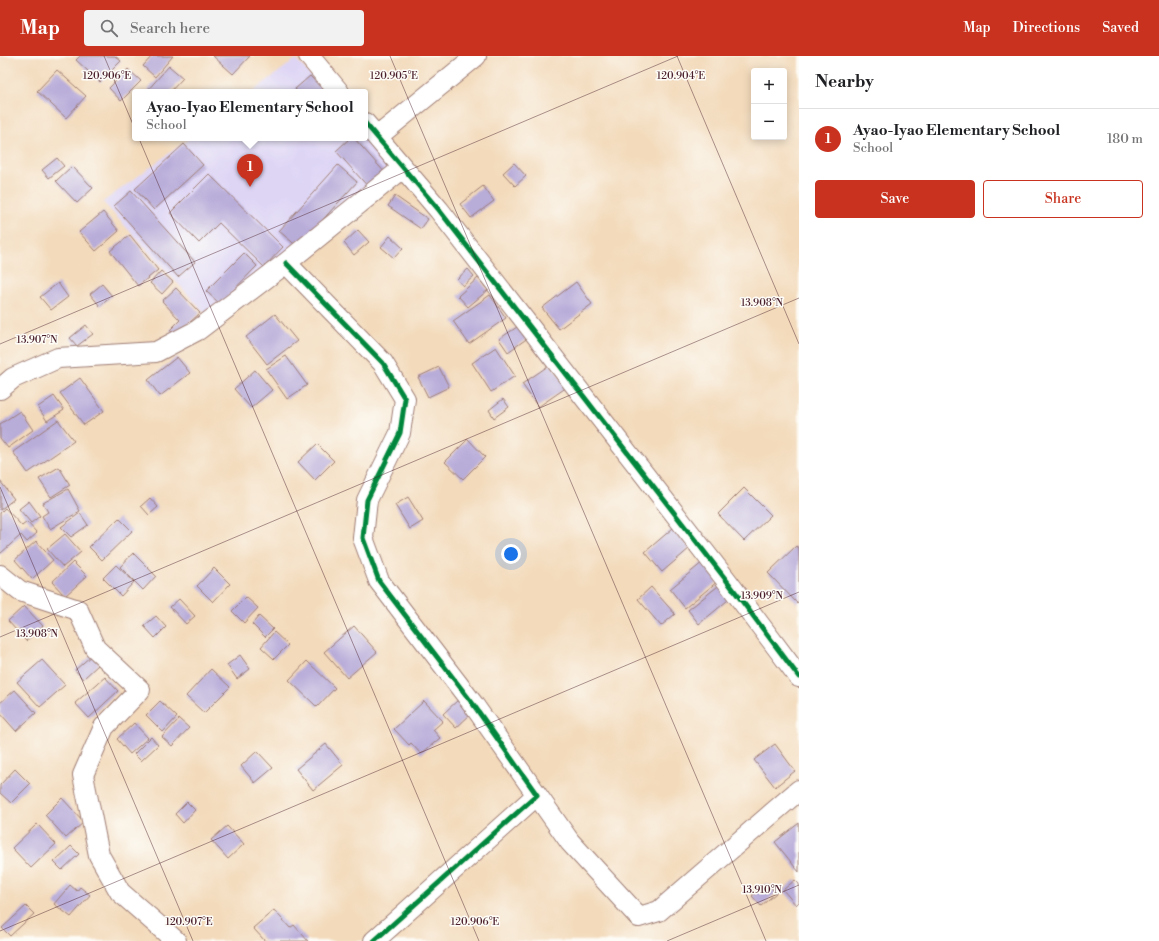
<!DOCTYPE html>
<html lang="en">
<head>
<meta charset="utf-8">
<style>
	body { margin:0; font-family:"Libre Bodoni",serif; background:#f2f2f2; color:#202124 }
	.controls { position:absolute; right:12px; top:12px; display:grid; overflow:hidden; border-radius:4px; box-shadow:0 2px 10px #0003 }
	.controls button { width:36px; height:36px; display:grid; place-items:center; padding:0; border:0; border-bottom:1px solid #e0e0e0; background:#fff; color:#202124; font:20px sans-serif }
	.you { position:absolute; left:511px; top:498px; width:14px; height:14px; margin:-10px; border:3px solid #fff; border-radius:50%; background:#1a73e8; box-shadow:0 0 0 6px #1a73e833 }
	.badge { display:grid; place-items:center; width:26px; height:26px; border-radius:50%; background:#c8321e; color:#fff; font-size:13px; font-weight:700 }
	.pin { position:absolute; translate:-50% -33px; filter:drop-shadow(0 1px 2px #0008) }
	.pin::after { content:''; position:absolute; top:21px; width:14px; height:12px; background:inherit; clip-path:polygon(0 0,100% 0,50% 100%) }
	.popup { position:absolute; left:132px; top:33px; width:236px; height:52px; box-sizing:border-box; display:grid; place-content:center; border-radius:4px; background:#fff; filter:drop-shadow(0 1px 3px #0005); font-size:13px; white-space:nowrap; color:#757577 }
	.popup b { font-size:15px; color:#202124 }
	.popup::after { content:''; position:absolute; left:50%; top:100%; margin-left:-8px; border:8px solid transparent; border-top-color:#fff }
	.list { margin:0; padding:0; list-style:none }
	h2 { display:flex; justify-content:space-between; align-items:center; height:52px; margin:0; padding:0 16px; font-size:17px }
	h2 small { font-size:13px; font-weight:400; color:#757577 }
	.list li { display:grid; grid-template-columns:26px 1fr auto; gap:12px; align-items:center; box-sizing:border-box; height:60px; padding:0 16px; border-top:1px solid #e0e0e0 }
	.list b { display:block; font-size:15px; white-space:nowrap }
	.list p { margin:0; font-size:13px; white-space:nowrap; color:#757577 }
	.list em { font-size:13px; font-style:normal; color:#757577 }
	.actions { display:flex; gap:8px; padding:12px 16px }
	.actions a { flex:1; padding:9px 0; border:1px solid #c8321e; border-radius:4px; text-align:center; font-size:14px; color:#c8321e }
	.actions .main { background:#c8321e; color:#fff }
	.icon { flex:none; width:22px; height:22px; fill:none; stroke:currentColor; stroke-width:2; stroke-linecap:round; stroke-linejoin:round }
	.map { position:relative; flex:none; width:799px; height:885px; overflow:hidden }
	header { display:flex; align-items:center; gap:24px; box-sizing:border-box; height:56px; padding:0 20px; background:#c8321e; color:#fff }
	header strong { font-size:19px }
	nav { display:flex; gap:22px; margin-inline-start:auto; font-size:14px }
	.search { width:280px; height:36px; background:#f2f2f2; display:flex; align-items:center; gap:10px; box-sizing:border-box; padding:0 14px; border-radius:4px; color:#757577; font-size:15px }
	main { display:flex }
	aside { flex:1; background:#fff }
	.map>svg:first-child { display:block }
</style>
</head>
<body>
<header>
<strong>Map</strong>
<div class="search"><svg class="icon" aria-label="search" viewBox="0 0 24 24"><circle cx="10" cy="10" r="6"/><path d="M15 15l6 6"/></svg>Search here</div>
<nav><a>Map</a><a>Directions</a><a>Saved</a></nav>
</header>
<main>
<div class="map">
<svg width="799" height="885" viewBox="0 0 799 885">
	<rect width="100%" height="100%" fill="#fdfcf7"/>
	<filter id="ink" filterUnits="userSpaceOnUse"><feTurbulence type="fractalNoise" baseFrequency=".025" numOctaves="2"/><feDisplacementMap in="SourceGraphic" scale="8" xChannelSelector="R" yChannelSelector="G"/><feConvolveMatrix kernelMatrix="1 2 1 2 8 2 1 2 1" color-interpolation-filters="sRGB"/></filter>
	<filter id="wash" filterUnits="userSpaceOnUse"><feTurbulence type="fractalNoise" baseFrequency=".012" numOctaves="4" result="noise"/><feDisplacementMap in="SourceGraphic" scale="16" xChannelSelector="R" yChannelSelector="G"/><feGaussianBlur stdDeviation="0.9" result="paint"/><feColorMatrix in="noise" values="0 0 0 0 0 0 0 0 0 0 0 0 0 0 0 0 0 1.4 0 .05"/><feComposite in="paint" operator="in"/></filter>
	<g filter="url(#wash)">
		<rect width="100%" height="100%" fill="#f3dabb"/>
		<path fill="#ded5f5" d="M296,3L325,36H252Z
			M190,82H365L395,116L214,267L103,146Z"/>
		<g id="blocks">
			<path fill="#b8acd9" d="M80,0H115L121,5L100,26L76,4Z
				M152,0H173L155,21L143,10Z
				M213,0H250L233,18Z
				M169,10L183,22L170,36H146Z
				M128,13L141,25L121,45L109,32Z
				M57,14L86,40L66,62L37,35Z
				M310,20L325,36H298L295,33Z
				M350,82H354L387,119L371,134L336,95Z
				M184,88L203,109L154,154L135,133Z
				M57,102L64,110L49,122L42,114Z
				M514,107L526,120L515,130L503,117Z
				M338,109L357,126L298,191L279,175Z
				M72,110L93,132L77,147L56,125Z
				M209,118L283,191L264,211L219,167L199,187L170,157Z
				M483,130L494,145L471,162L460,148Z
				M131,135L195,206L178,221L114,150Z
				M395,140L428,163L421,173L388,150Z
				M103,156L119,175L96,195L79,176Z
				M358,174L369,186L354,199L344,187Z
				M130,179L158,214L138,230L110,195Z
				M390,180L403,192L394,202L381,191Z
				M244,197L257,210L220,248L206,235Z
				M468,213L474,220L463,230L457,223Z
				M161,215L173,226L162,238L150,227Z
				M478,222L488,234L468,251L458,240Z
				M576,226L592,248L559,273L542,252Z
				M58,227L68,241L51,254L40,241Z
				M102,228L112,240L100,250L90,238Z
				M176,232L200,257L175,280L170,274L180,264L162,245Z
				M490,239L506,262L469,288L453,265Z
				M275,258L297,285L267,308L246,281Z
				M523,267L532,279L508,296L499,283Z
				M86,269L93,278L77,290L70,282Z
				M496,291L515,320L491,336L472,307Z
				M286,300L307,329L287,343L266,313Z
				M177,301L190,317L160,340L148,324Z
				M551,308L567,331L538,351L522,328Z
				M439,311L449,331L428,341L418,321Z
				M255,314L272,334L251,352L234,333Z
				M80,322L104,355L84,369L60,337Z
				M54,340L64,354L47,365L38,351Z
				M503,343L509,351L494,362L489,354Z
				M20,355L33,374L8,392L0,382V368Z
				M58,364L74,385L28,417L13,396Z
				M468,383L485,401L463,423L445,406Z
				M317,388L334,405L315,424L298,406Z
				M59,411L70,429L51,441L39,423Z
				M0,425L14,443L0,454Z
				M744,432L771,459L744,485L718,458Z
				M68,433L80,455L50,473L42,460L48,456L43,447Z
				M408,441L423,465L410,473L395,449Z
				M150,442L158,451L149,459L141,450Z
				M29,445L40,460L31,467L19,453Z
				M5,452L22,470L27,466L37,477L27,486L21,479L0,498V457Z
				M80,457L88,469L71,481L61,471Z
				M119,462L132,475L102,504L89,491Z
				M673,472L690,492L662,516L645,496Z
				M65,478L81,496L63,511L47,493Z
				M36,485L53,504L32,523L15,504Z
				M796,490L799,492V545L797,547L768,517Z
				M133,497L156,520L143,534L120,511Z
				M73,506L87,520L65,540L52,526Z
				M703,506L718,525L685,552L670,533Z
				M116,509L134,526L121,540L103,522Z
				M214,512L230,528L213,546L197,530Z
				M722,527L733,540L699,568L688,554Z
				M651,531L675,558L661,570L638,543Z
				M246,541L258,552L244,567L232,555Z
				M179,543L195,560L186,568L170,551Z
				M24,550L43,570L26,585L8,565Z
				M156,560L166,571L155,582L144,570Z
				M259,560L273,573L265,581L252,568Z
				M354,570L377,596L347,622L324,596Z
				M274,576L288,589L274,603L261,591Z
				M92,599L99,608L83,623L75,614Z
				M240,599L250,613L237,623L227,609Z
				M42,604L65,629L40,651L17,626Z
				M307,605L335,632L317,651L289,624Z
				M211,613L230,631L204,657L186,640Z
				M105,621L118,635L89,662L75,647Z
				M15,634L36,657L16,675L0,657V647Z
				M459,643L472,657L456,672L443,658Z
				M160,645L177,661L163,676L146,659Z
				M424,645L443,665L433,674L440,682L421,698L411,687L409,689L394,673Z
				M179,663L189,672L172,690L162,681Z
				M134,667L148,682L130,698L117,683Z
				M151,681L158,689L141,705L134,698Z
				M326,688L343,709L313,734L296,713Z
				M775,688L795,715L775,731L754,704Z
				M257,695L273,712L255,727L241,710Z
				M15,713L30,728L11,747L0,737V729Z
				M62,742L84,766L66,782L45,759Z
				M187,746L195,754L183,767L175,758Z
				M799,767V816L775,786Z
				M37,768L56,788L31,812L12,792Z
				M227,770L244,788L228,803L211,784Z
				M71,790L79,798L62,814L54,806Z
				M795,824L799,828V846L796,849L783,834Z
				M767,827L776,837L761,850L752,840Z
				M70,829L77,835L80,831L90,839L71,861L54,848Z
				M26,850L34,858L10,880L2,872Z
				M274,854L290,872L294,869L308,885H265L253,872Z"/>
		</g>
	</g>
	<g filter="url(#ink)">
		<use href="#blocks" fill-opacity="0" stroke="#9e7c73" stroke-width="1"/>
		<g fill="none" stroke-linecap="round" stroke-linejoin="round">
			<defs>
				<path id="minor" d="M309,0L339,36
					M365,67L439,154L727,525L799,621
					M377,81L476,0
					M286,207L383,307L405,343L400,377L367,444L363,482L379,525L473,648L537,739L374,885
					M0,333L13,322L58,302L156,296L198,274L286,207L403,112
					M0,519L20,535L78,554L95,592L140,634L104,671L83,719L99,799L120,836L176,885
					M537,739L570,786L639,861L659,855L799,734"/>
			</defs>
			<use href="#minor" stroke="#9e7c73" stroke-width="22"/>
			<use href="#minor" stroke="#fff" stroke-width="20"/>
			<defs>
				<path id="cycleway" d="M365,67L439,154L727,525L799,621
					M286,207L383,307L405,343L400,377L367,444L363,482L379,525L473,648L537,739L374,885"/>
			</defs>
			<use href="#cycleway" stroke="#fdfcf7" stroke-width="8"/>
			<use href="#cycleway" stroke="#00873e" stroke-width="5"/>
		</g>
	</g>
	<path fill="none" stroke="#4a1f2b" stroke-width="1" stroke-opacity="0.45" d="M104,0L479,885M390,0L766,885M677,0L799,288M0,288L678,0M0,431L193,885M0,581L799,242M0,875L799,536M667,885L799,829"/>
	<g font-size="10" text-anchor="middle" fill="#4a1f2b" stroke="#fdfcf7" stroke-width="3" stroke-linejoin="round" paint-order="stroke">
		<text x="107" y="23">120.906°E</text>
		<text x="394" y="23">120.905°E</text>
		<text x="681" y="23">120.904°E</text>
		<text x="762" y="250">13.908°N</text>
		<text x="37" y="287">13.907°N</text>
		<text x="762" y="543">13.909°N</text>
		<text x="37" y="581">13.908°N</text>
		<text x="762" y="837">13.910°N</text>
		<text x="189" y="869">120.907°E</text>
		<text x="475" y="869">120.906°E</text>
	</g>
</svg>
<div class="controls">
<button>+</button>
<button>−</button>
</div>
<div class="you"></div>
<div class="pin badge" style="left:250px;top:131px">1</div>
<div class="popup"><b>Ayao-Iyao Elementary School</b>School</div>
</div>
<aside>
<h2>Nearby<small></small></h2>
<ul class="list">
<li><span class="badge">1</span><div><b>Ayao-Iyao Elementary School</b><p>School</p></div><em>180 m</em></li>
</ul>
<div class="actions"><a class="main">Save</a><a>Share</a></div>
</aside>
</main>
</body>
</html>
